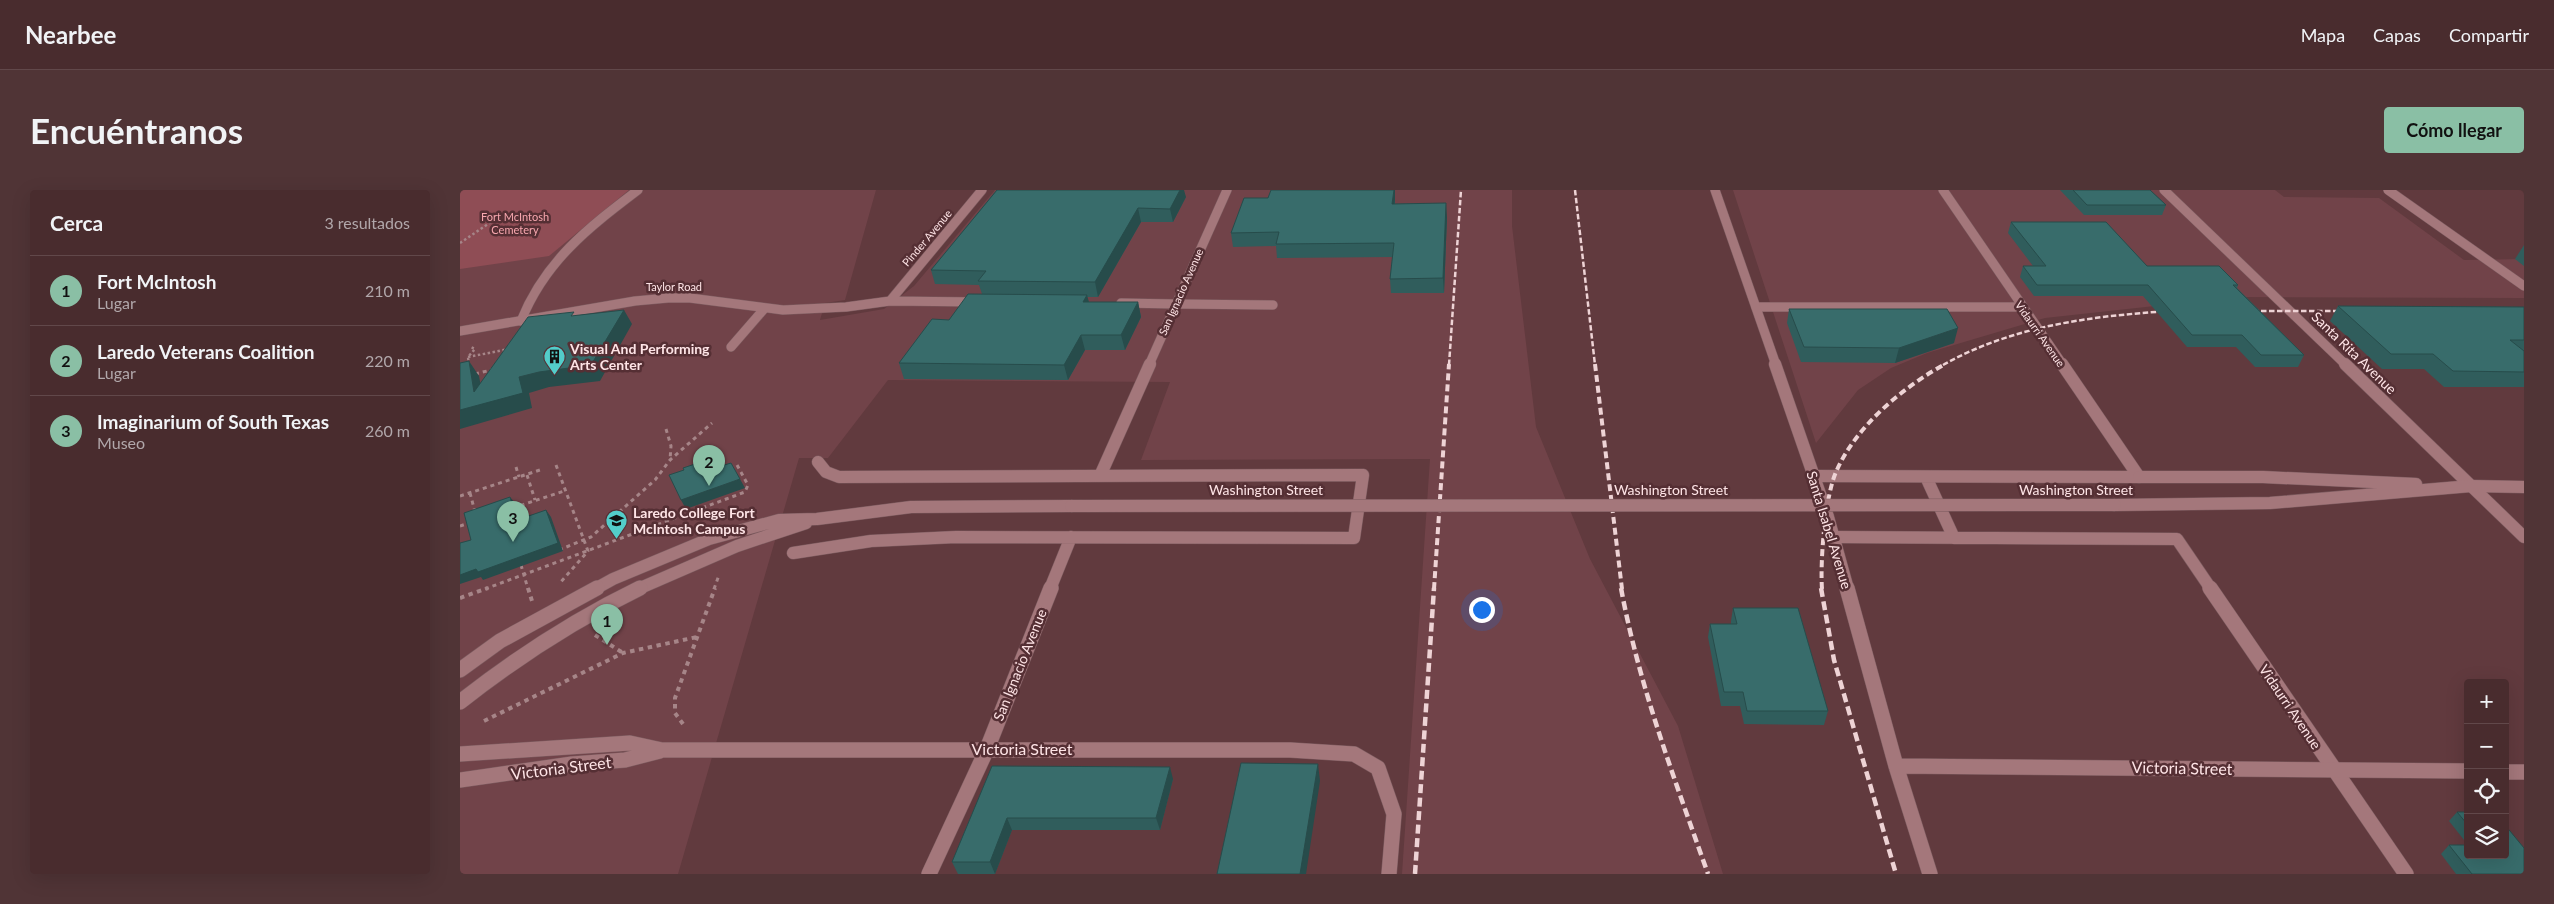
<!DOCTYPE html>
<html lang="es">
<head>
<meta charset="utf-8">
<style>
	body { margin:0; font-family:Lato,sans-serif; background:#503436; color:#f1f3f6 }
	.controls { position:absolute; right:15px; bottom:15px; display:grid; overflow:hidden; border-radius:5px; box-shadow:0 5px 20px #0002 }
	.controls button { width:45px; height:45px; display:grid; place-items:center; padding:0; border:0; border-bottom:1px solid #61484a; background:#492c2e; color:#f1f3f6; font:25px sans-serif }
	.you { position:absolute; left:1021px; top:419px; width:18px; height:18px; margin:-12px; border:4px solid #fff; border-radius:50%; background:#1a73e8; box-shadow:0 0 0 8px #1a73e833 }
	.badge { display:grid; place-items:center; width:32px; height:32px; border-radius:50%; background:#8abfa5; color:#111; font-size:16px; font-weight:700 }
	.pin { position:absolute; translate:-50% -41px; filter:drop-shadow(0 1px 2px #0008) }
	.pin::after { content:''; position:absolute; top:26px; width:18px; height:15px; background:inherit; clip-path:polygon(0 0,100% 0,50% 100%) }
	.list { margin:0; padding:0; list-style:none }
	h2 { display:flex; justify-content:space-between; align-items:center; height:65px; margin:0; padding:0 20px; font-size:21px }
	h2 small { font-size:16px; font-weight:400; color:#b1a7aa }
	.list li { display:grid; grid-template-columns:32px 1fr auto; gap:15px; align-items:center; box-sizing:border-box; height:70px; padding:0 20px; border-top:1px solid #61484a }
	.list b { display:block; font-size:19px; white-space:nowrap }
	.list p { margin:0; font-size:16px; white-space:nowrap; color:#b1a7aa }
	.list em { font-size:16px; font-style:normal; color:#b1a7aa }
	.icon { flex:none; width:28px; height:28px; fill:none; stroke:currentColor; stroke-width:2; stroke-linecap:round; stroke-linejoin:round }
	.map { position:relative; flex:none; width:2064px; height:684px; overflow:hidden; border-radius:5px }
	header { display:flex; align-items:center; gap:30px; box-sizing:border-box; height:70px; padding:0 25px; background:#492c2e; border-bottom:1px solid #61484a }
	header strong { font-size:24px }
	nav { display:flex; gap:28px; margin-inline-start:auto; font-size:18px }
	.intro { display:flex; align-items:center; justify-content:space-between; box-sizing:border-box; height:120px; padding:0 30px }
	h1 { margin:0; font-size:35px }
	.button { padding:12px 22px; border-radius:5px; background:#8abfa5; color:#111; font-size:18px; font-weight:700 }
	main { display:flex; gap:30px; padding:0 30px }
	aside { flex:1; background:#492c2e; border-radius:5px; box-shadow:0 5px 20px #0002 }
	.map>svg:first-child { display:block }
</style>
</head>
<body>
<header>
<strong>Nearbee</strong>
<nav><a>Mapa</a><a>Capas</a><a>Compartir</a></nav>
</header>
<div class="intro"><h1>Encuéntranos</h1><a class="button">Cómo llegar</a></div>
<main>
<aside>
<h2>Cerca<small>3 resultados</small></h2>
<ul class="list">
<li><span class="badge">1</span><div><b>Fort McIntosh</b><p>Lugar</p></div><em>210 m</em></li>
<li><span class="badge">2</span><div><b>Laredo Veterans Coalition</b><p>Lugar</p></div><em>220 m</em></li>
<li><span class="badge">3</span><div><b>Imaginarium of South Texas</b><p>Museo</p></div><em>260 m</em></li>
</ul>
</aside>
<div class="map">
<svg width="2064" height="684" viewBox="0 0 2064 684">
	<rect width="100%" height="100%" fill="#613a3e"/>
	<path fill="#714349" d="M0,0H416L385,110L365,113L360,130L424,119L454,96L535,0H1052V36L1076,237L1130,369L1218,536L1263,684H942L970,269L681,270L710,192L428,190L368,268H339L218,684H0Z
		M1273,0H1815L1824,7L1919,8L2004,70L2064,69V108L1777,107L1585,128L1467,163L1431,178L1398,200L1356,253Z"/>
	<path fill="#8f4d55" d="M0,0H169L89,66L0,79Z"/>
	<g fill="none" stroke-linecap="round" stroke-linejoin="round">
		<defs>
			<path id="lane" d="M716,114L813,115
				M61,131C85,71 128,38 178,0
				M271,157L304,119"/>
			<path id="street-far2" d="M1483,0L1603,175
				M1704,0L1886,175
				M1928,0L2064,96
				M430,111L522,0
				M661,113L716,114
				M1296,117H1561
				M0,141L175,111L208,108H230L323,120L386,117L430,111L518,112
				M689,175L767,0"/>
			<path id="street-far1" d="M1602,174L1679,287
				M1885,174L2064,347
				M640,286L690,174
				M1353,286L1679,287
				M1466,287L1494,348
				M1373,347L1717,349L1751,399
				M333,363L411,351L496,347L894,348L903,285L379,287L366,282L358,272
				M590,399L611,347"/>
			<path id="street" d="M1750,398L1946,684
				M0,564L170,553L202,560H830L894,564L918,578L934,624L929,684
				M0,590L112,574L165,570L200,561
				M469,684L527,559L591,398"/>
			<path id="secondary-far2" d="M1255,0L1316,175"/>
			<path id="secondary-far1" d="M1315,174L1368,327L1388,399
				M1679,287H1803L1956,294
				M1655,315L1810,313L2011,296L2064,297
				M135,399L153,389L249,349L319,330L357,329L451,317L611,316
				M178,399L277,356L346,333"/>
			<path id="secondary" d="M1387,398L1436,576L1470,684
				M0,480L40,451L137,398
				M0,512C56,468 116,429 180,398
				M1436,576L2008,581
				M2045,582H2064"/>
		</defs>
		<use href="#lane" stroke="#7c5b5f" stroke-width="10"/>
		<use href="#street-far2" stroke="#7c5b5f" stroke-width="10"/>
		<use href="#street-far1" stroke="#7c5b5f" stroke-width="13"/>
		<use href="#street" stroke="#7c5b5f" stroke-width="16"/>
		<use href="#secondary-far2" stroke="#7c5b5f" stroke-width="10"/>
		<use href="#secondary-far1" stroke="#7c5b5f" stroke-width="13"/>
		<use href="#secondary" stroke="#7c5b5f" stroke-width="16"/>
		<path stroke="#a68588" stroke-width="2.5" stroke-dasharray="2.5 2.5" stroke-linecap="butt" d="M0,53L31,32
			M8,167L49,159
			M9,175L8,167L15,159L11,157"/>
		<path stroke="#a68588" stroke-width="3" stroke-dasharray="4 4" stroke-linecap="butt" d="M15,184L31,180V183
			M206,239L211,256L210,270
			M96,275L128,361L99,394
			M56,277L59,287
			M67,285L75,310
			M10,303L15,322
			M0,306L80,280
			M53,318L104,301
			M0,336L9,333
			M99,360L131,347L195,290L210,270L252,233
			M61,375L68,399
			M25,399L285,302L288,295L276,273
			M254,399L259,385"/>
		<path stroke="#a68588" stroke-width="4" stroke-dasharray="4.5 4.5" stroke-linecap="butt" d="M68,398L72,411
			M0,408L28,398
			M135,445L163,463
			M24,531L163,463L237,447
			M223,534L215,523V508L255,398"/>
		<use href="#lane" stroke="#a4777b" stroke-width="9"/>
		<use href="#street-far2" stroke="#a4777b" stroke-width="9"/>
		<use href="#street-far1" stroke="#a4777b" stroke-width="12"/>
		<use href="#street" stroke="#a4777b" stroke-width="15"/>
		<use href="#secondary-far2" stroke="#a4777b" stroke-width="9"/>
		<use href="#secondary-far1" stroke="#a4777b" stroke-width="12"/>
		<use href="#secondary" stroke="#a4777b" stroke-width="15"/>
		<path stroke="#eed3d5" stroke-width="2.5" stroke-dasharray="5.5 2.5" stroke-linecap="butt" d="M1115,0L1135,175
			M1785,121H1888
			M989,175L1001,0
			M1483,175C1552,136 1631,126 1710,121"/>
		<path stroke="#eed3d5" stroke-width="4" stroke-dasharray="7 4" stroke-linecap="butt" d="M1135,174L1162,399
			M974,399L989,174
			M1362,399C1360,371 1365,307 1376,282C1396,236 1442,198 1485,174"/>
		<path stroke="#eed3d5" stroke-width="4.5" stroke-dasharray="9 4.5" stroke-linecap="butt" d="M1161,398C1179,496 1215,590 1248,684
			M1361,398L1374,470L1436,684
			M955,684L974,398"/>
		<defs>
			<path id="secondary-bridge" d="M611,316L1655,315"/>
		</defs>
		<use href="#secondary-bridge" stroke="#7c5b5f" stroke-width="13" stroke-linecap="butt"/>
		<use href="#secondary-bridge" stroke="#a4777b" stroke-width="12"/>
	</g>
	<path fill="#305d5c" d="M537,0L726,7L713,32H681L638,107H627L629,112H678L681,127L665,160H625L608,190L444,189L439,173L489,130L522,104L519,95L475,94L471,80Z
		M1600,0H1690L1706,15L1702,25H1624Z
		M935,9V14L987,27L984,103H931L930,89L933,67L817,68L816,56L773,57L771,43Z
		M1551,32L1687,76L1778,95L1777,98L1844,165L1838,177H1795L1776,157H1727L1683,106H1574L1560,87L1563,76H1573L1548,43Z
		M2064,55V76L2055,69Z
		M1878,116L2064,117V197H1984L1964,179H1922L1870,131Z
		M1329,119L1494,153L1435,173L1341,172L1327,133Z
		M1273,418L1368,521L1364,535L1284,534L1280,516H1261L1248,447L1250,434H1271V431Z
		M532,576L713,589L700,640H552L535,684H498L492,672Z
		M1997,622H2008V655L1989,631Z
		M1989,655L2064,684H1996L1981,664Z"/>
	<path fill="#274c4b" d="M720,0H724L726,7L713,32L710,19Z
		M934,0H935V9L933,27L932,14Z
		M986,13L987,27L984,103L983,88Z
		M678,18L681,32L638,107L635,92Z
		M627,105L631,120L623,112Z
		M678,112L681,127L665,160L661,145Z
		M164,120L172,134L140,191L89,197L69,203L72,218L0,239V220L14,202L9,171L19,186L24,213L59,187L79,182Z
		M1498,138L1494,153L1435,173L1439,158Z
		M621,145L625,160L608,190L604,175Z
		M280,289L285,298L226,319L221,310Z
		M50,307L56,314L62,337L57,330Z
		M86,320L91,327L103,361L23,390L21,387L0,394V385Z
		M858,574L860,591L846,684H840Z
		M710,577L713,589L700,640L696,628Z
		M547,628L552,640L535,684L530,672Z"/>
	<path fill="#386c6b" stroke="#274c4b" d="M537,0H720L710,19L678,18L635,92L518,91L526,81L471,80Z
		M811,0H934L932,14L986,13L983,88L930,89L934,53L816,54L819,42L771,43L784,8H808Z
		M1613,0H1690L1706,15H1627Z
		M1551,32H1646L1687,76H1759L1778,95H1773L1844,165H1801L1782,145H1732L1688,95H1577L1563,76H1586Z
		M508,104L627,105L623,112H678L661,145H621L604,175L439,173L472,129L489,130Z
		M1878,116L2064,117V150H2050L2064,161V182L1993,181L1973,164H1931Z
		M1329,119H1487L1498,138L1439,158L1344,157Z
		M164,120L131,175L79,182L59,187L63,203L0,220V173L9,171L14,202L68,127L114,122L111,126Z
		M256,267L261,276L271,273L280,289L221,310L209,285L224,280L223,278Z
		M50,307L57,330L86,320L98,353L18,382L16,379L0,385V353L11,350L4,323Z
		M1273,418H1338L1368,521H1287L1283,502H1264L1250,434H1277Z
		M781,573L858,574L840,684H757Z
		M532,576L710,577L696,628H547L530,672H492Z
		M1997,622H2008V635Z
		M2045,635L2064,658V684H2012L1989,655H2008V665H2045Z"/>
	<defs>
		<symbol id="building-pin" viewBox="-11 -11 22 30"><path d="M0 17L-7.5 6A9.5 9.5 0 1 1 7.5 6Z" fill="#53cdca" stroke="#552f34"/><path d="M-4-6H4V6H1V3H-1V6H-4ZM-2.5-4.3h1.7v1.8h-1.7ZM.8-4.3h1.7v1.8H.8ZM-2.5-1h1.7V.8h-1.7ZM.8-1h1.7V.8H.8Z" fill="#111"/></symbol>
		<symbol id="university-pin" viewBox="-11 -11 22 30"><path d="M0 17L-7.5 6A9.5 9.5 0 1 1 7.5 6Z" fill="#53cdca" stroke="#552f34"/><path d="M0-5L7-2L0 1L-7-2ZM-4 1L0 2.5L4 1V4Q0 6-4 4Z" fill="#111"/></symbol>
	</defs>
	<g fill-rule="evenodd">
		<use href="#building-pin" x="82" y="154" width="25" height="34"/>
		<use href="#university-pin" x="144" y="318" width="25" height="34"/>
	</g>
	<g text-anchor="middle" stroke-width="5" stroke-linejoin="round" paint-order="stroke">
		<g font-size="11" fill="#f8a7af" stroke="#552f34">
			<text x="55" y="31">Fort McIntosh<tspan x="55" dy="13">Cemetery</tspan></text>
		</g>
		<g font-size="11" fill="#fee4e6" stroke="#552f34">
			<text transform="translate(467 48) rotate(-50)" y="4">Pinder Avenue</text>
			<text x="214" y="101">Taylor Road</text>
			<text transform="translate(721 102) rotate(-66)" y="4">San Ignacio Avenue</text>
			<text transform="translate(1580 144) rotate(55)" y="4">Vidaurri Avenue</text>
		</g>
		<g font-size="14" font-weight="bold" fill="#fee4e6" stroke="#552f34" text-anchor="start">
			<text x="110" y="164">Visual And Performing<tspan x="110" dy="16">Arts Center</tspan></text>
			<text x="173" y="328">Laredo College Fort<tspan x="173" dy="16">McIntosh Campus</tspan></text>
		</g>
		<g font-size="14" fill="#fee4e6" stroke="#552f34">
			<text transform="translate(1894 163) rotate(44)" y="5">Santa Rita Avenue</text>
			<text x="806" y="305">Washington Street</text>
			<text x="1211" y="305">Washington Street</text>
			<text x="1616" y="305">Washington Street</text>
			<text transform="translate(1369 340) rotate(73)" y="5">Santa Isabel Avenue</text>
			<text transform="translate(560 475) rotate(-68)" y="5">San Ignacio Avenue</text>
			<text transform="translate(1830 517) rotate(56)" y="5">Vidaurri Avenue</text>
		</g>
		<g font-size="16" fill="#fee4e6" stroke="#552f34">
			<text x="562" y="565">Victoria Street</text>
			<text transform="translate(101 578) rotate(-7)" y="6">Victoria Street</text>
			<text transform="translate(1722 578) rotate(1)" y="6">Victoria Street</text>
		</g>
	</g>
</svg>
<div class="controls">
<button>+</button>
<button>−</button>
<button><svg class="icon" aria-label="locate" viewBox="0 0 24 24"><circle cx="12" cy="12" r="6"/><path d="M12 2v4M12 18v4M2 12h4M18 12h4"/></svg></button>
<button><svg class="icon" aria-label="layers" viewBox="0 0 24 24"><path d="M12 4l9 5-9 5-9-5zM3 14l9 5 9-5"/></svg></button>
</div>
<div class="you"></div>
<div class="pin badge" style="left:147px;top:455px">1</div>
<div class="pin badge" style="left:249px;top:296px">2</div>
<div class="pin badge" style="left:53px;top:352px">3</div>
</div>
</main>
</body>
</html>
